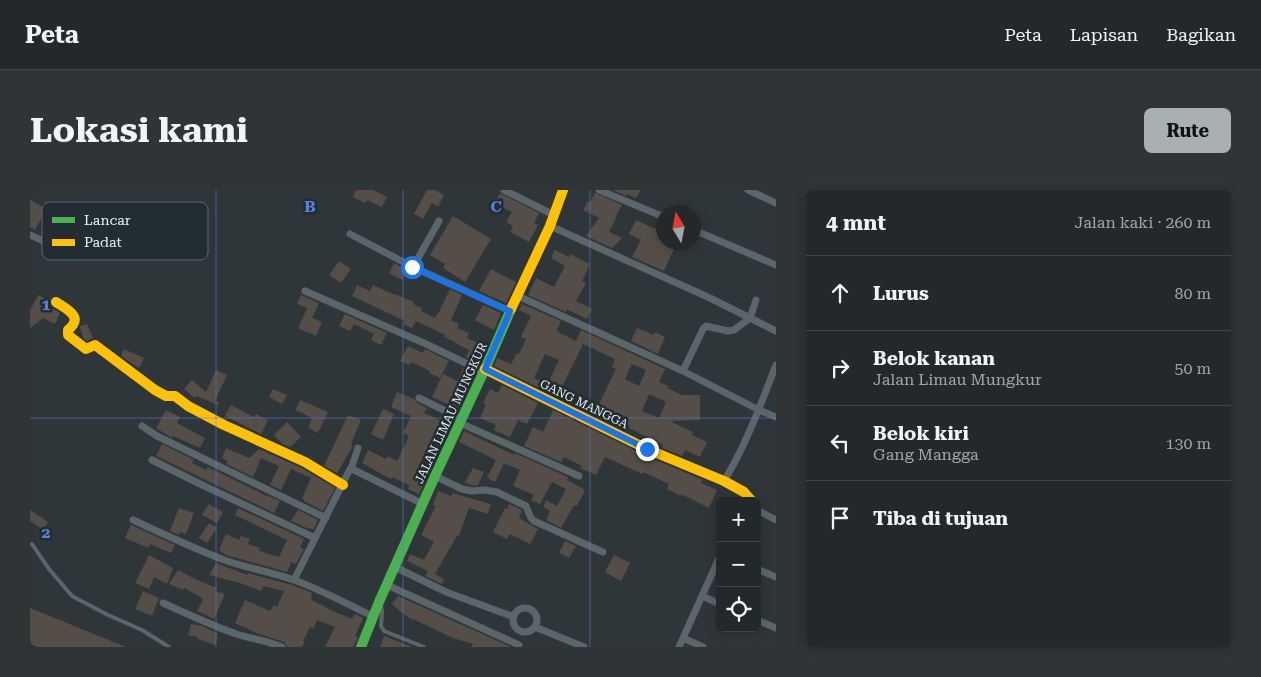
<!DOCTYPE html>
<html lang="id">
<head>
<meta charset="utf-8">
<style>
	body { margin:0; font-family:"Roboto Serif",serif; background:#2f3437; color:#f1f3f6 }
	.controls { position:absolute; right:15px; bottom:15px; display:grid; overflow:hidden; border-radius:8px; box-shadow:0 2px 12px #0003 }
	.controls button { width:45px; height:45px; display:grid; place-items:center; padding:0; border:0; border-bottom:1px solid #404447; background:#23282b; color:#f1f3f6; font:25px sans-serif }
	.compass { position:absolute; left:626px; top:15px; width:45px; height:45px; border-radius:50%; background:#23282b; box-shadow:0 2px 12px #0003; rotate:350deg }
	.stop { position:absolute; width:15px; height:15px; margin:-11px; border:4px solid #1a73e8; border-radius:50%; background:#fff }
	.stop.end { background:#1a73e8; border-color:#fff; box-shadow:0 1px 5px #0008 }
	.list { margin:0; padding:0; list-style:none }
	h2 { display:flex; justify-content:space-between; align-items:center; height:65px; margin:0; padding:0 20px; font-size:21px }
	h2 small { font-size:16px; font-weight:400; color:#a3a6a9 }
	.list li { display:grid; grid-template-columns:32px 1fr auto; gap:15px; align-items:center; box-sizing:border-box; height:75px; padding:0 20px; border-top:1px solid #404447 }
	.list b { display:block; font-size:19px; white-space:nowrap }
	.list p { margin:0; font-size:16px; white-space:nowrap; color:#a3a6a9 }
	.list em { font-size:16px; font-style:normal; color:#a3a6a9 }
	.icon { flex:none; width:28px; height:28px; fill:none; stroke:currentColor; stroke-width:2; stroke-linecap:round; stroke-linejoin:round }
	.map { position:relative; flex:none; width:746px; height:457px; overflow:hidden; border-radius:8px }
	header { display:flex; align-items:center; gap:30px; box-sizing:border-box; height:70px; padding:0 25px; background:#23282b; border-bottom:1px solid #404447 }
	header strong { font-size:24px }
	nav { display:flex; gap:28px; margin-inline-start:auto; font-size:18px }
	.intro { display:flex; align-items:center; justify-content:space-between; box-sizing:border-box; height:120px; padding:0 30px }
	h1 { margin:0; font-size:35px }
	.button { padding:12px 22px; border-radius:8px; background:#a8b0b3; color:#111; font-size:18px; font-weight:700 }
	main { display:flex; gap:30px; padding:0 30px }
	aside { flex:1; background:#23282b; border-radius:8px; box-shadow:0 2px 12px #0003 }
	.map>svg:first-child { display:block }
</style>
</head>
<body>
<header>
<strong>Peta</strong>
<nav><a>Peta</a><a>Lapisan</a><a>Bagikan</a></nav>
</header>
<div class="intro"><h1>Lokasi kami</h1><a class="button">Rute</a></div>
<main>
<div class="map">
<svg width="746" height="457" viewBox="0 0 746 457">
	<rect width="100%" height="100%" fill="#2f3639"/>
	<path fill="#544d48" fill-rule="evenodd" d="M326,0H343L357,7L352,17L337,10L335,13L323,7Z
		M397,0H405L414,5L408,17L402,13L393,29L384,24Z
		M583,0H611L606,8L597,4V6Z
		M470,3L509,23L504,33L508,35L499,52L480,42L483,36L476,32L482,22L464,13Z
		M565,3L592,15L586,26H587L579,42L592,48L582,58L556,46L569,28L553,20L558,11L560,12Z
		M0,10L16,19L5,40L0,37Z
		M423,26L461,49L435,92L413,78L415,74L400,65Z
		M606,30L625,39L629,31L634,32V54L644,59L634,81L602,67L611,50L599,44Z
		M525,60L539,67L540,64L560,74L552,91L556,93L546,111L562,119L557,129L538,120L537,119L536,122L498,105L506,88L524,97L535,76L521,68Z
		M309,71L321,79L311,93L299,85Z
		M364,73L377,80L372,90L359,83Z
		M461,79L486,92L476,113L449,101Z
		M327,95L340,101L343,95L365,105V104L384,112L383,114L392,118L391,121L405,128L407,124H408L420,99L432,105L421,130L429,134L427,138L439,143L437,148L457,157L451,172L444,169L443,171L436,167L439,160L425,153V152L414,147L415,145L386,131L382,138L373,134L375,131L322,106Z
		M8,105L16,109L14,113L30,123L25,134L13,128L0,138V121Z
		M271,105L289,113L282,128L292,132L286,146L268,138L277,118L267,114Z
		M492,114L531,131L527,140L529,141L528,142L546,151L551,140L635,179L629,192L638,196L637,198L652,205H670V230L640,231L663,242L662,245L677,252L670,267L655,260L652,266L632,258L633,255L599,238L600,236L566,220L586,179L582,177L585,169L553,154L528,205L515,199L529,170L515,164L504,188L517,194L514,200L464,176L467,168L481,174L487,163L489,164L496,149L491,147L501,126L489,120ZM602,174L616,180L609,196L595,189ZM619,204L636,212L629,228L612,221Z
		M453,115L471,123L464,140L445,130Z
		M315,124L357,143L351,155L341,150L344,144L324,134L320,141L309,136Z
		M57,134L63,148L57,151L54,149L50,138V136Z
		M607,138L624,145L625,142L635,147L628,164L601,151Z
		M378,156L393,163L395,159L419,171L410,188L399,183L400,181L381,172L379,175L370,171Z
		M94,159L114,168L109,178L91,166Z
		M433,178L440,181L435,194H436L429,211L430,212L427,219L402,207L413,184L428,191Z
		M186,180L197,185L185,211L189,213L188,215L167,206L165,208L154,199L162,190L176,202Z
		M472,195L508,213L497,234L488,230L480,247L464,240L466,235L450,228L456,214L453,213L460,199L468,203Z
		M243,199L257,205L252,214L239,207Z
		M367,202L384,209L387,213L397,218L394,223L421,235L412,255L401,250L388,278L399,283L389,304L378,299L379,295L362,287L361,289L332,273L338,260L356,269L358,266L367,271L379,246L373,243L381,226L361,217Z
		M270,210L298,222L288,243L278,238L282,228L265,220Z
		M201,215L224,227L226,224L238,230L231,244L195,226Z
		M353,219L364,224L353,250L341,244Z
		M136,220L150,227L147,233L175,248L170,258L143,246L142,248L126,238Z
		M523,220L614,265L673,290L671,293L687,300L679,318L651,304V306L637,299L639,294L613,282L612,284L575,267L566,285L550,278L552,276L534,267L531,272L494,256L503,237L513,242Z
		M318,225L331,230L321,254L323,256L307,283L294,276Z
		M257,232L271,247L260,257L253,254L244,245Z
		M434,241L484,265L485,263L538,287L537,290L555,300L547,316L544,315L531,338L516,330L520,321L513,317L516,310L527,316L536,299L522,292L510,314L501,310L504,305L483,296L490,280L474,273L465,292L457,288L466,270L429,252Z
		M132,254L164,270L162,273L176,280L178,277L231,303L235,306L236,305L250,311L244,323L126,266Z
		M196,258L219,268L229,259L272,278L305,298L293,321L274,311V310L272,308L281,288L261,279L251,300L240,295L249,276L231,268L223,287L196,274L198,271L192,268Z
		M443,278L454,282L448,295L443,296L435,292Z
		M408,301L421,306L422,303L461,314L458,324L439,318L429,346L427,345L420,359H419L405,384L414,389L412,394L395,386L398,381L377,371L380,364L394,370L404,352L391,345L406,316L403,315Z
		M179,314L193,322L187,333L172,325Z
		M479,314L492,320L489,328L508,339L500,354L480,344L477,349L463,342L475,318L477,319Z
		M149,318L164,323L156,344L150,342L149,345L140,341Z
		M208,318L274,349L270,358L274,359L266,374L261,372L257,382L196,365L189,360L196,344L209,350L211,346L220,349L218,354L230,358L229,361L249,367L257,350L205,325Z
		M0,320L18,332L14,340L0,331Z
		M268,320L288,330L283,340L280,338L279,339L261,331Z
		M179,333L187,338L177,353L169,348Z
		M101,335L145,355L141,363L120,354L118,358L95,348Z
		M535,351L546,356L539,368L529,363Z
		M119,365L143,378L137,394L124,387L119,399L105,393Z
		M584,365L600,373L591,391L575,382Z
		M186,373L217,385L218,383L262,395L282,403L281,410L296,417V418L322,429L325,424L333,428L325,446L328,447L323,457H295L305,437L287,430L283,439L280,437L273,451H275L272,457H257L256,454L254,452L229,444L205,433L215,410L240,421L244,415L247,417L254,401L233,396L231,401L210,393L179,385Z
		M148,380L165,389L187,398L185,401L195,404L184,429L167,421L173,409L172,408L154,398L153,400L139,394Z
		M113,401L129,408L122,426L105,419Z
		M368,406L481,457H441L443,454L423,448L383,429V430L369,421V420L362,414Z
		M0,418L96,457H0Z
		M161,434L172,436L187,443L186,455L168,449V447L158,445Z
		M354,446L383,457H350Z"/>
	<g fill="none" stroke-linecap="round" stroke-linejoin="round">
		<path stroke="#5b666a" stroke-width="4" d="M2,354L19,379L42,406L78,425L112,440L139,457
			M351,416L352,421L351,436L354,441L394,457"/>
		<path stroke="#5b666a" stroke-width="7" d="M474,0L524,25
			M569,0L634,27
			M718,0L746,13
			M520,36L680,108L746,141
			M664,40L746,75
			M320,44L383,77L480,121
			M0,45L36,61
			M383,77L409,31
			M275,101L396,154L454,182
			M488,106L653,181L729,220L746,227
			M653,181L673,139L676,136L698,141L704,140L720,128L726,110
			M389,208L432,229
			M430,233L549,286
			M112,236L127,246L296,328
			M122,270L170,294L285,348
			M321,279L328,258
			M405,286L432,299L442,301L455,300L467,302L496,316L501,328L504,331L573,362
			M694,291C716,255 731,214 746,175
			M727,318L729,321L746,330
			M103,330C133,344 163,358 194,370C217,378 241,382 264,390C292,400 317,414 344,427
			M365,377L416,402L484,427
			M727,379L746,387
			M264,390L320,279L324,280L393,314
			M357,395L489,455
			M672,406L690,414
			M133,413C157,424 181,435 206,444C222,449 236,450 252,457
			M483 430a12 12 0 1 1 24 0a12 12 0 1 1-24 0Z
			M727,430L746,438
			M505,437L554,457
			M653,448L673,457
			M649,457L690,366"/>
		<path stroke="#4caf50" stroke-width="10" d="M331,457L349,412L405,286L455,179L481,119"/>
		<path stroke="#ffc107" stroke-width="10" d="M26,112C38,120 54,127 38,140V145L56,159L65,155L125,200L136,206H145L158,216L194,235L275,272L313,295
			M481,119L520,36L533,0
			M455,179L617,259L694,291L714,302L722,311"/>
	</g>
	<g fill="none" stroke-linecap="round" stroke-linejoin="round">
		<path stroke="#1a73e8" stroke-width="6" d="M382,77L480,121L455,179L617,259"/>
	</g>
	<path fill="none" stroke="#5a7fe0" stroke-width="1" stroke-opacity="0.55" d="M186,0V457M373,0V457M560,0V457M0,228H746"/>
	<g text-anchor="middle" stroke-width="5" stroke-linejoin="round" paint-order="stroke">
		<g font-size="12" fill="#e9f1f4" stroke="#212d33">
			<text transform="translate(554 214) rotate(26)" y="4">GANG MANGGA</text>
			<text transform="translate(421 223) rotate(-65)" y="4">JALAN LIMAU MUNGKUR</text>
		</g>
	</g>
	<rect x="12" y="12" width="166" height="58" rx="8" fill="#212d33" stroke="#5d686d" stroke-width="1"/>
	<rect x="22" y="27" width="23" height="6" fill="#4caf50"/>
	<rect x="22" y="49" width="23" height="7" fill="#ffc107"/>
	<g font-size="14" fill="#e9f1f4">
		<text x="54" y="35">Lancar</text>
		<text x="54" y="57">Padat</text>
	</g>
	<g font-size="16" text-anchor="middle" font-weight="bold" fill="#5a7fe0" stroke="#212d33" stroke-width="5" stroke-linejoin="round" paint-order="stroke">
		<text x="280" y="22">B</text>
		<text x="466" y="22">C</text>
		<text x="16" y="120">1</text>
		<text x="16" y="348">2</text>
	</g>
</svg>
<div class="controls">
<button>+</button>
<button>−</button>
<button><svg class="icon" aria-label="locate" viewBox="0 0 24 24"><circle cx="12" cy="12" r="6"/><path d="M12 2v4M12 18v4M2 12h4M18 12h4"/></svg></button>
</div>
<svg class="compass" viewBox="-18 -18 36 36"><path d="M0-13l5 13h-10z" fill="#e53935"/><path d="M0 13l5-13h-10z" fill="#a3a6a9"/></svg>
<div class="stop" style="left:382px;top:77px"></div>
<div class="stop end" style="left:617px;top:259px"></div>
</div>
<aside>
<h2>4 mnt<small>Jalan kaki · 260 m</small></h2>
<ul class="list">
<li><svg class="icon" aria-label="ahead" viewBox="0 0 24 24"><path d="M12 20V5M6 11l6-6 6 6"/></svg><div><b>Lurus</b></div><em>80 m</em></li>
<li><svg class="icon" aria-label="right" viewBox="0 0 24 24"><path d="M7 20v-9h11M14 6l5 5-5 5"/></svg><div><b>Belok kanan</b><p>Jalan Limau Mungkur</p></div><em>50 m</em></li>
<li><svg class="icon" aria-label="left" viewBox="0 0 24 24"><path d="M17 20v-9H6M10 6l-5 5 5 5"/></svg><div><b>Belok kiri</b><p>Gang Mangga</p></div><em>130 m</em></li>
<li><svg class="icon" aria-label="arrive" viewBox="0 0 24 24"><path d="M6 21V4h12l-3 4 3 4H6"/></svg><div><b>Tiba di tujuan</b></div></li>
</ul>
</aside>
</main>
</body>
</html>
